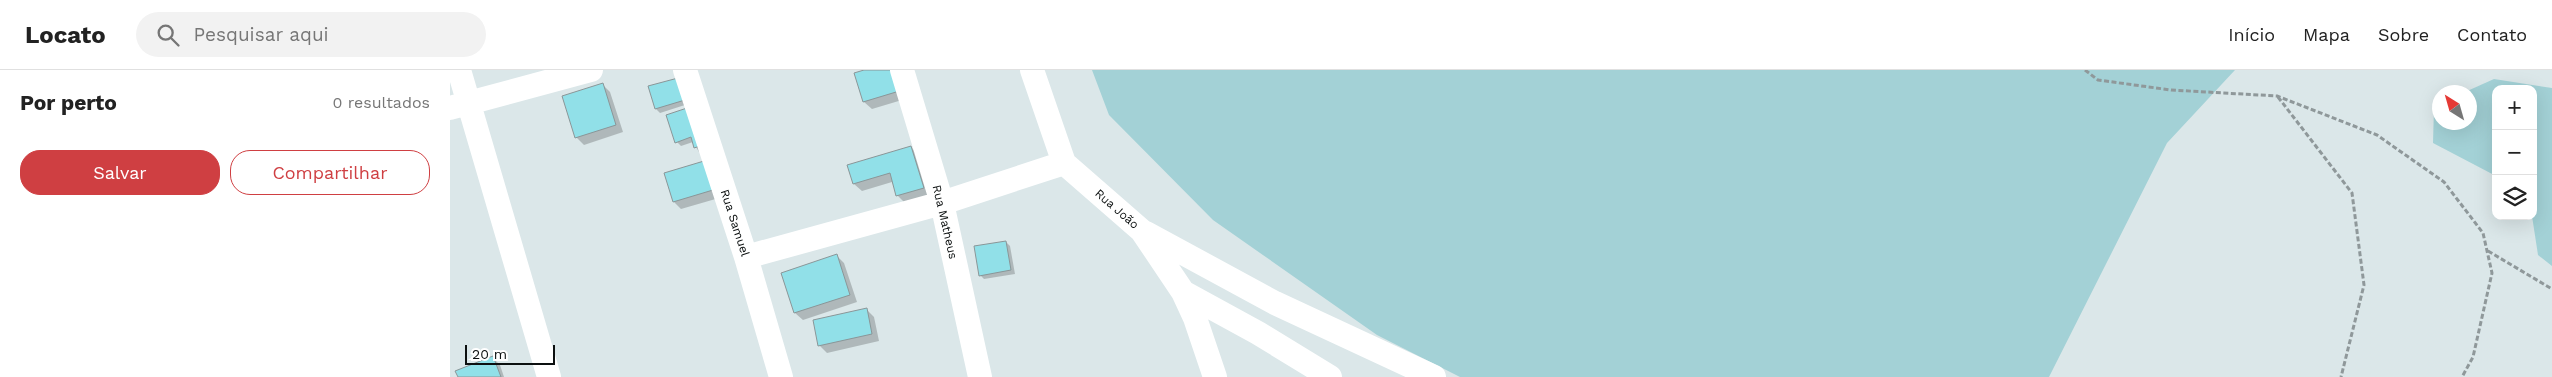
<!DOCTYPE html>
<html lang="pt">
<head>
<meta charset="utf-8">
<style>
	body { margin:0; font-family:"Work Sans",sans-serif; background:#f2f2f2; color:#222 }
	.controls { position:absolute; right:15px; top:15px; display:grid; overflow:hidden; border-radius:10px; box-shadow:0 5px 20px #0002 }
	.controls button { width:45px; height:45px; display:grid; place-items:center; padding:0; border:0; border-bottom:1px solid #e0e0e0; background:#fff; color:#222; font:25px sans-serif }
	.compass { position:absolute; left:1982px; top:15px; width:45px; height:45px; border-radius:50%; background:#fff; box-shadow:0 5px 20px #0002; rotate:323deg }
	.scale { position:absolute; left:15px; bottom:12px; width:90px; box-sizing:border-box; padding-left:5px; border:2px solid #0c1010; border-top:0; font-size:14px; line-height:18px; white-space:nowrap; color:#0c1010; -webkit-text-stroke:4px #fff; paint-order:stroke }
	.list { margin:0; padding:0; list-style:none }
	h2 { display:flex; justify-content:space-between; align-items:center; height:65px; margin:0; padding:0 20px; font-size:21px }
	h2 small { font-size:16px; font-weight:400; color:#767676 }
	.actions { display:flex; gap:10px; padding:15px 20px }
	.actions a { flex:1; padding:11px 0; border:1px solid #cf3f42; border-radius:20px; text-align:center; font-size:18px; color:#cf3f42 }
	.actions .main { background:#cf3f42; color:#fff }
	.icon { flex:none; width:28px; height:28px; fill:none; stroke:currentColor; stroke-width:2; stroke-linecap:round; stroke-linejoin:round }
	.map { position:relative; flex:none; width:2102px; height:307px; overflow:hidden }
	header { display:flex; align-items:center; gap:30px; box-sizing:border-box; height:70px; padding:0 25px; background:#fff; border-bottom:1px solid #e0e0e0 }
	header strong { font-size:24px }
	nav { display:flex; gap:28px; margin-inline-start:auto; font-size:18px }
	.search { width:350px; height:45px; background:#f2f2f2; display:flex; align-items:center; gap:12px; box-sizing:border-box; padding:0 18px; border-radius:28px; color:#767676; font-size:19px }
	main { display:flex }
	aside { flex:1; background:#fff }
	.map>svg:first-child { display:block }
</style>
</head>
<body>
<header>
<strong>Locato</strong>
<div class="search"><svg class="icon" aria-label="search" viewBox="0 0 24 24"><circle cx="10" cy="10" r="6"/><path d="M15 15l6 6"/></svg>Pesquisar aqui</div>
<nav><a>Início</a><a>Mapa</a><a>Sobre</a><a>Contato</a></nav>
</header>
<main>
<aside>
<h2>Por perto<small>0 resultados</small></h2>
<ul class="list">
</ul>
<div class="actions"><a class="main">Salvar</a><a>Compartilhar</a></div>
</aside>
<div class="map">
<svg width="2102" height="307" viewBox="0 0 2102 307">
	<rect width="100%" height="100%" fill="#dbe7e9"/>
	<path fill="#a3d1d6" d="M642,0H1785L1717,73L1599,307H1010L927,265L763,150L659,45Z
		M2044,9L2102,18V196L2088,185L2082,146L2083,19H2046V106L1983,73L1984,37L1989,34L1990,52H2020V22H2015Z"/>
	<path fill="#0003" d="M418,0L462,27L422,39L414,32L406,4Z
		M227,9L238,34L210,43L206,39Z
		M152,14L160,22L173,62L134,75L126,67Z
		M243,37L249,82L243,72L231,76L227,72Z
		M461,77L468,85L480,125L455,133L447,125L442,112L412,121L404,114Z
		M254,93L269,128L231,139L224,132Z
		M556,172L560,176L565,204L534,209L530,205Z
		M387,186L394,193L407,232L353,250L345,243Z
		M416,239L424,247L429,271L377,283L369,275Z
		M43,288L50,295L54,307H9L7,302Z"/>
	<path fill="#91e0e8" stroke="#8a9698" d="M414,0H450L456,19L413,32L404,3Z
		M228,8L235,30L205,39L198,16Z
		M153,13L166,55L125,68L112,26Z
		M243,36L256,74L244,78L241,67L225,73L216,45Z
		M461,76L474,118L446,126L440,103L403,114L397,95Z
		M254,91L263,120L223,132L214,103Z
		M556,171L561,200L529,206L524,176Z
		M387,184L400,225L344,243L331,203Z
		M417,238L422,264L368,276L363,250Z
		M43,286L51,307H8L5,301Z"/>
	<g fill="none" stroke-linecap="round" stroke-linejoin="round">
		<path stroke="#8f989a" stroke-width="3" stroke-dasharray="5 2.5" stroke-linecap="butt" d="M1635,0L1648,10L1721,20L1827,26L1927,65L1994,112L2033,163L2042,203L2023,287L2012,307
			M1828,27L1902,123L1914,215L1891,307
			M2038,181L2102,219"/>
		<path stroke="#fff" stroke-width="24" d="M9,0L99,307
			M235,0L296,187L331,307
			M452,0L492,133L530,307
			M582,0L614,93L692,161L733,222L745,248L765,307
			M0,38L141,0
			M696,163L825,233L984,307
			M296,187L492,133L614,93
			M733,222L808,263L880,307"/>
	</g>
	<g text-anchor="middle" stroke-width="4.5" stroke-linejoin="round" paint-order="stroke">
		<g font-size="12" fill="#0c1010" stroke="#fff">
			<text transform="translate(667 139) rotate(41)" y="4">Rua João</text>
			<text transform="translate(495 152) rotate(77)" y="4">Rua Matheus</text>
			<text transform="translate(285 153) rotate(72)" y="4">Rua Samuel</text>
		</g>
	</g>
</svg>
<div class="controls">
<button>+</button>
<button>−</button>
<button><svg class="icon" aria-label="layers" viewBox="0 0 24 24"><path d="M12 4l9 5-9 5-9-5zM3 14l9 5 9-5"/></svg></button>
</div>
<svg class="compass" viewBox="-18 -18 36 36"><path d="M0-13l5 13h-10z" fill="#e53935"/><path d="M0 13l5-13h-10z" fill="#767676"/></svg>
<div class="scale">20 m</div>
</div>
</main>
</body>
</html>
